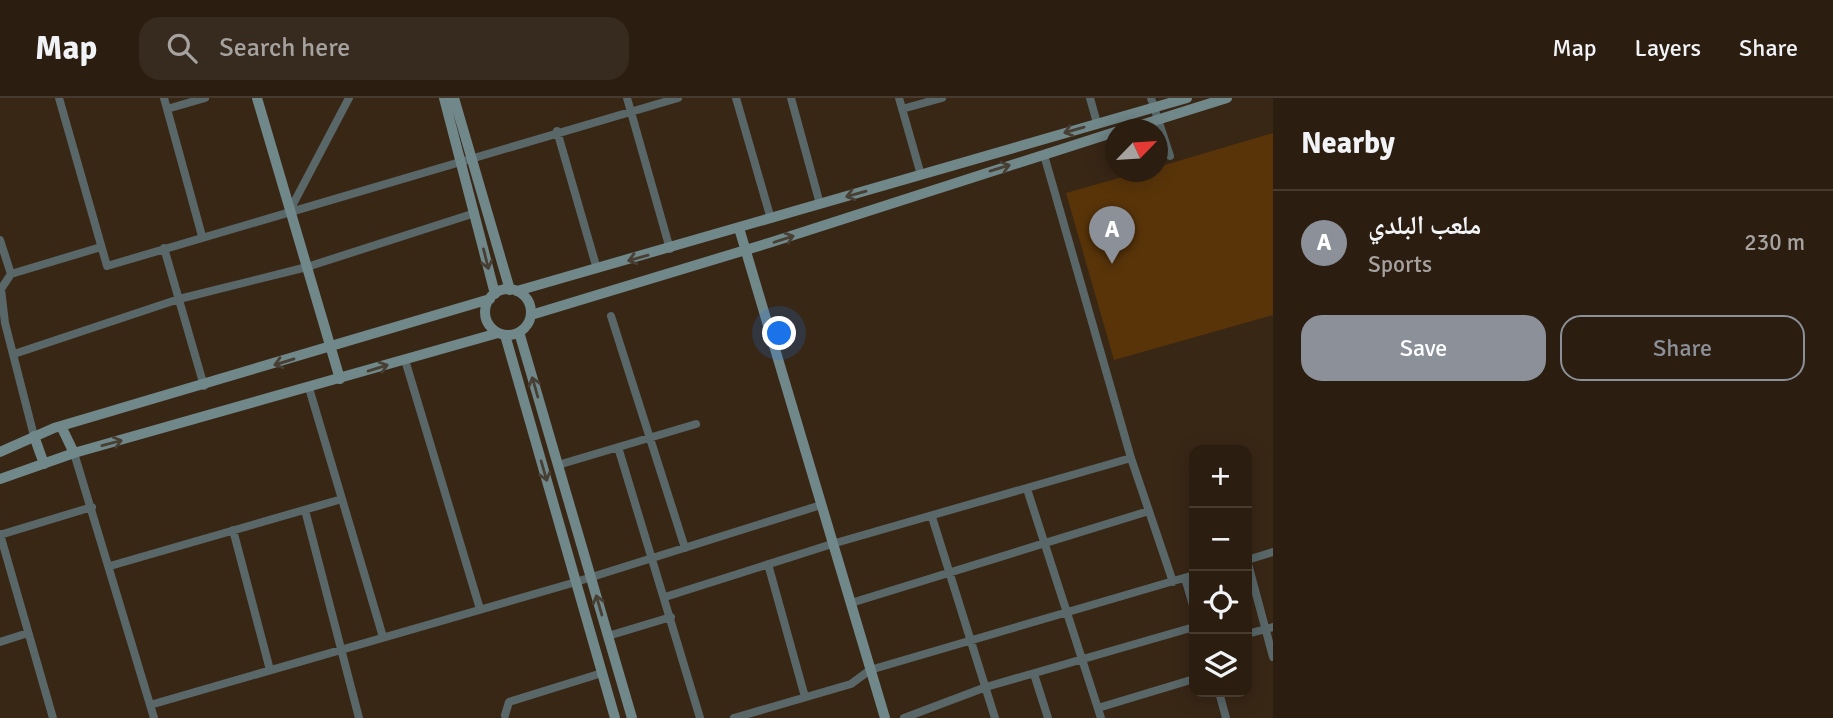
<!DOCTYPE html>
<html lang="en">
<head>
<meta charset="utf-8">
<style>
	body { margin:0; font-family:Signika,"Noto Naskh Arabic",sans-serif; background:#372a1e; color:#f1f3f6 }
	.controls { position:absolute; right:21px; bottom:21px; display:grid; overflow:hidden; border-radius:14px; box-shadow:0 4px 18px #0003 }
	.controls button { width:63px; height:63px; display:grid; place-items:center; padding:0; border:0; border-bottom:2px solid #473b30; background:#2b1d10; color:#f1f3f6; font:35px sans-serif }
	.compass { position:absolute; left:1105px; top:21px; width:63px; height:63px; border-radius:50%; background:#2b1d10; box-shadow:0 4px 18px #0003; rotate:65deg }
	.you { position:absolute; left:780px; top:236px; width:24px; height:24px; margin:-18px; border:5px solid #fff; border-radius:50%; background:#1a73e8; box-shadow:0 0 0 10px #1a73e833 }
	.badge { display:grid; place-items:center; width:46px; height:46px; border-radius:50%; background:#8c9099; color:#fff; font-size:23px; font-weight:700 }
	.pin { position:absolute; translate:-50% -58px; filter:drop-shadow(0 2px 4px #0008) }
	.pin::after { content:''; position:absolute; top:37px; width:24px; height:21px; background:inherit; clip-path:polygon(0 0,100% 0,50% 100%) }
	.list { margin:0; padding:0; list-style:none }
	h2 { display:flex; justify-content:space-between; align-items:center; height:91px; margin:0; padding:0 28px; font-size:30px }
	h2 small { font-size:23px; font-weight:400; color:#a6a29f }
	.list li { display:grid; grid-template-columns:46px 1fr auto; gap:21px; align-items:center; box-sizing:border-box; height:105px; padding:0 28px; border-top:2px solid #473b30 }
	.list b { display:block; font-size:26px; white-space:nowrap }
	.list p { margin:0; font-size:23px; white-space:nowrap; color:#a6a29f }
	.list em { font-size:23px; font-style:normal; color:#a6a29f }
	.actions { display:flex; gap:14px; padding:21px 28px }
	.actions a { flex:1; padding:16px 0; border:2px solid #8c9099; border-radius:21px; text-align:center; font-size:24px; color:#8c9099 }
	.actions .main { background:#8c9099; color:#fff }
	.icon { flex:none; width:38px; height:38px; fill:none; stroke:currentColor; stroke-width:2; stroke-linecap:round; stroke-linejoin:round }
	.map { position:relative; flex:none; width:1273px; height:620px; overflow:hidden }
	header { display:flex; align-items:center; gap:42px; box-sizing:border-box; height:98px; padding:0 35px; background:#2b1d10; border-bottom:2px solid #473b30 }
	header strong { font-size:33px }
	nav { display:flex; gap:38px; margin-inline-start:auto; font-size:24px }
	.search { width:490px; height:63px; background:#372a1e; display:flex; align-items:center; gap:18px; box-sizing:border-box; padding:0 24px; border-radius:21px; color:#a6a29f; font-size:26px }
	main { display:flex }
	aside { flex:1; background:#2b1d10 }
	.map>svg:first-child { display:block }
</style>
</head>
<body>
<header>
<strong>Map</strong>
<div class="search"><svg class="icon" aria-label="search" viewBox="0 0 24 24"><circle cx="10" cy="10" r="6"/><path d="M15 15l6 6"/></svg>Search here</div>
<nav><a>Map</a><a>Layers</a><a>Share</a></nav>
</header>
<main>
<div class="map">
<svg width="1273" height="620" viewBox="0 0 1273 620">
	<rect width="100%" height="100%" fill="#392716"/>
	<path fill="#593409" d="M1273,35V217L1114,262L1066,95L1140,74H1157L1158,69Z"/>
	<g fill="none" stroke-linecap="round" stroke-linejoin="round">
		<path stroke="#596769" stroke-width="8" d="M59,0L107,168L678,0
			M164,0L202,138
			M627,0L670,151
			M736,0L771,121
			M791,0L820,106
			M899,0L921,77
			M1090,0L1097,25
			M1151,0L1170,58
			M167,11L205,0
			M902,11L942,0
			M557,33L597,171
			M1044,57L1131,360L1173,484
			M290,112L349,0
			M0,142L11,176
			M164,150L204,288
			M611,218L685,450
			M14,256L179,201L307,169L475,115
			M405,262L480,511
			M309,290L383,539
			M34,338L5,225L1,191L11,176L101,149
			M618,349L700,620
			M74,355L154,620
			M558,367L696,326
			M1027,391L1101,620
			M305,412L359,620
			M932,419L995,620
			M233,432L270,572
			M0,436L53,620
			M0,437L92,409
			M1247,462L1273,559
			M1247,462L1273,454
			M768,466L805,599
			M110,468L342,401
			M1185,480L1194,511
			M665,499L832,446L1131,360
			M851,505L1149,413
			M1247,536L1273,529
			M608,538L671,519
			M0,544L28,535
			M1034,576L1048,620
			M1219,594L1226,620
			M150,607L576,484L821,407
			M1098,610L1194,581
			M505,617L509,604L602,575
			M734,620L851,586L870,572L1194,477
			M904,620L986,589L1194,529"/>
		<path stroke="#71888b" stroke-width="10" d="M257,0L340,281
			M444,0L495,196
			M454,0L510,192
			M1125,32L1227,0
			M739,130L885,620
			M485 214a23 23 0 1 1 46 0a23 23 0 1 1-46 0Z
			M517,193L1187,0
			M531,217L772,144L1115,34
			M519,234L632,620
			M505,237L615,620
			M61,328L74,355
			M34,338L44,366
			M0,354L54,330L490,201
			M0,381L74,355L498,235"/>
	</g>
	<defs><path id="oneway-shaft" d="M-6 0H5M1.5-3L5.5 0L1.5 3" fill="none" stroke-width="1.6" stroke-linecap="round" stroke-linejoin="round" transform="scale(1.75)"/></defs>
	<g stroke="#473f33">
		<use href="#oneway-shaft" transform="translate(1074 32) rotate(164)"/>
		<use href="#oneway-shaft" transform="translate(1000 70) rotate(-17)"/>
		<use href="#oneway-shaft" transform="translate(856 96) rotate(164)"/>
		<use href="#oneway-shaft" transform="translate(784 141) rotate(-18)"/>
		<use href="#oneway-shaft" transform="translate(638 160) rotate(164)"/>
		<use href="#oneway-shaft" transform="translate(486 161) rotate(76)"/>
		<use href="#oneway-shaft" transform="translate(284 264) rotate(163)"/>
		<use href="#oneway-shaft" transform="translate(378 270) rotate(-17)"/>
		<use href="#oneway-shaft" transform="translate(535 289) rotate(-106)"/>
		<use href="#oneway-shaft" transform="translate(112 345) rotate(-15)"/>
		<use href="#oneway-shaft" transform="translate(544 373) rotate(74)"/>
		<use href="#oneway-shaft" transform="translate(599 507) rotate(-106)"/>
	</g>
</svg>
<div class="controls">
<button>+</button>
<button>−</button>
<button><svg class="icon" aria-label="locate" viewBox="0 0 24 24"><circle cx="12" cy="12" r="6"/><path d="M12 2v4M12 18v4M2 12h4M18 12h4"/></svg></button>
<button><svg class="icon" aria-label="layers" viewBox="0 0 24 24"><path d="M12 4l9 5-9 5-9-5zM3 14l9 5 9-5"/></svg></button>
</div>
<svg class="compass" viewBox="-18 -18 36 36"><path d="M0-13l5 13h-10z" fill="#e53935"/><path d="M0 13l5-13h-10z" fill="#a6a29f"/></svg>
<div class="you"></div>
<div class="pin badge" style="left:1112px;top:166px">A</div>
</div>
<aside>
<h2>Nearby<small></small></h2>
<ul class="list">
<li><span class="badge">A</span><div><b>ملعب البلدي</b><p>Sports</p></div><em>230 m</em></li>
</ul>
<div class="actions"><a class="main">Save</a><a>Share</a></div>
</aside>
</main>
</body>
</html>
